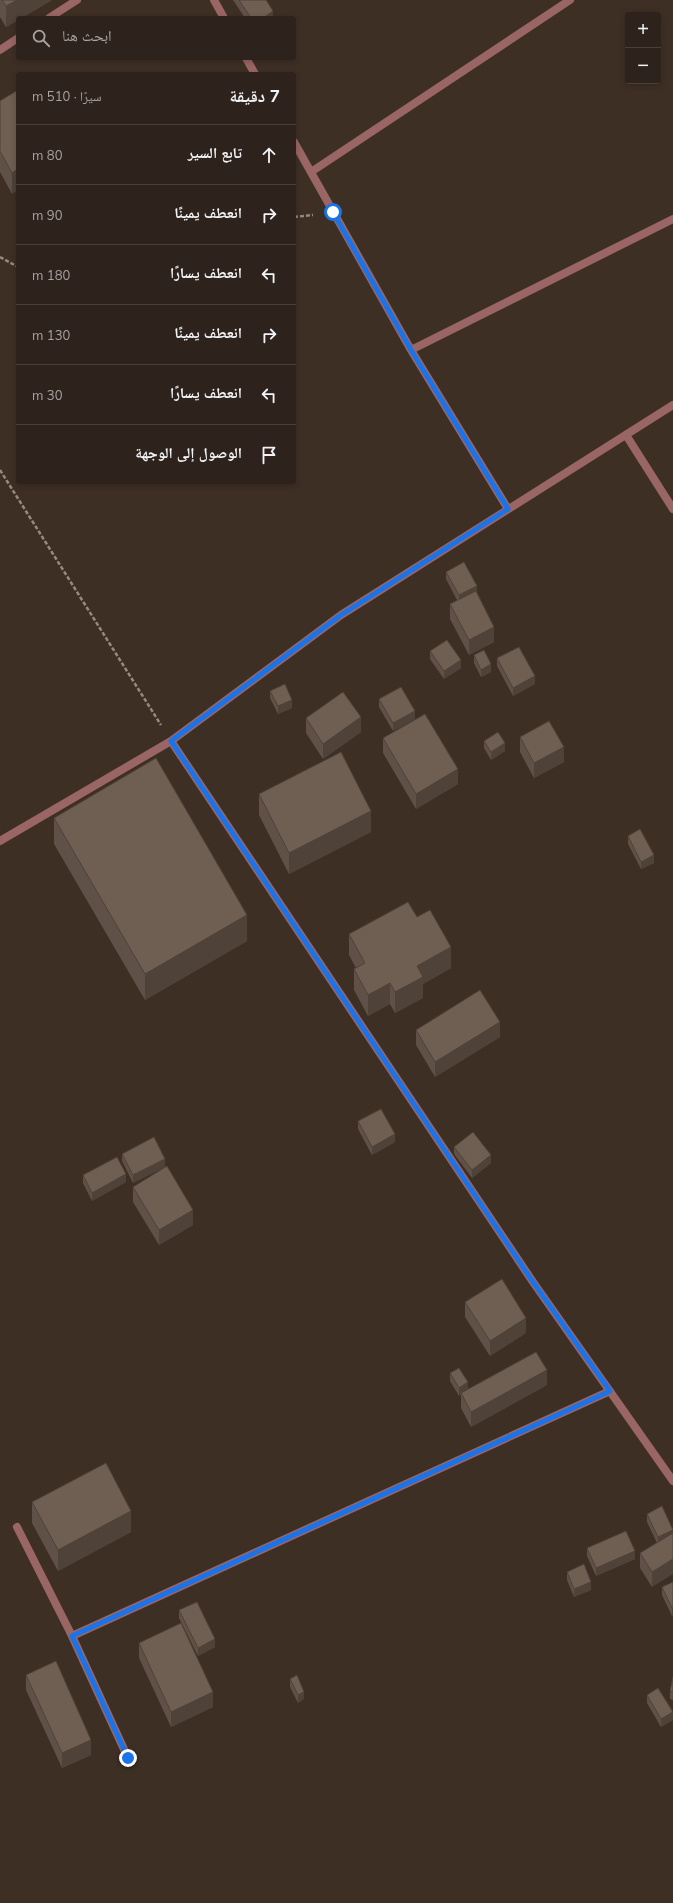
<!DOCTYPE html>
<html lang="ar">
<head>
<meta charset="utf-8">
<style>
	body { margin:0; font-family:Mulish,"Noto Naskh Arabic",sans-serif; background:#3a2f29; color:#f1f3f6; direction:rtl }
	.controls { position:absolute; right:12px; top:12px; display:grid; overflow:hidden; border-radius:4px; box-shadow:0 2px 6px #0003 }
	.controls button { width:36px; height:36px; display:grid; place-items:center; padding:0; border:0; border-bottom:1px solid #49403b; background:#2e231c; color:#f1f3f6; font:20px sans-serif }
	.stop { position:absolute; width:12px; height:12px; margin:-9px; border:3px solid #1a73e8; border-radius:50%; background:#fff }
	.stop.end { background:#1a73e8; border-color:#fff; box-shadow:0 1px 4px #0008 }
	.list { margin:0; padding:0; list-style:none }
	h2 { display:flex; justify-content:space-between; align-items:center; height:52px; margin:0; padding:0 16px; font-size:17px }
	h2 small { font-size:13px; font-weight:400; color:#a7a4a3 }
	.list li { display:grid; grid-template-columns:26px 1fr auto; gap:12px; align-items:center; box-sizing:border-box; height:60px; padding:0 16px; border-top:1px solid #49403b }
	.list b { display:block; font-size:15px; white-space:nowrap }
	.list em { font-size:13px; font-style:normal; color:#a7a4a3 }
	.icon { flex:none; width:22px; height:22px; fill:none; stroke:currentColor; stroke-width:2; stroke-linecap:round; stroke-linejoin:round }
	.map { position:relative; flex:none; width:673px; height:1903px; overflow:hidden; direction:ltr }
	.search { position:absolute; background:#2e231c; box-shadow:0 2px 6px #0003; left:16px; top:16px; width:280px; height:44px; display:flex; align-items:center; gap:10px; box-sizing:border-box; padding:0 14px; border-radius:4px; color:#a7a4a3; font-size:15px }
	.panel { position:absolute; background:#2e231c; box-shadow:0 2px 6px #0003; left:16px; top:72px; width:280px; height:412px; border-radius:4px; direction:rtl }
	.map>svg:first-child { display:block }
</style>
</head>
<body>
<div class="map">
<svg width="673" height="1903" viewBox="0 0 673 1903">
	<rect width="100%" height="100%" fill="#3e2f25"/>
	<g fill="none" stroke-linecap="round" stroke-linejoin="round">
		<path stroke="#968981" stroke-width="2.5" stroke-dasharray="4 2" stroke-linecap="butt" d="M294,217L313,215
			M0,257L18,267
			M0,470L161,725"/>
		<path stroke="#9a6565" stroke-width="8" d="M214,0L224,18
			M49,18L77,0
			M0,50L18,38
			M246,58L255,74
			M294,142L411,350L508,509
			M311,172L570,0
			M411,350L673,219
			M626,435L673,509
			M171,741L533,1282L673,1481
			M0,841L171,741L341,615L673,405
			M17,1527L72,1636L128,1758
			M72,1636L610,1391"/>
	</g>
	<path fill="#5f5147" d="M0,0H52L6,27L0,17Z
		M233,0H266L273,18H245Z
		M18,90L12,194L0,172V101Z
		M446,572L477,593L494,642L469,655L450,619V604L457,600L446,579Z
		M430,651L461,668L444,679L430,659Z
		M474,655L491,672L481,677L474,663Z
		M497,658L535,684L513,696L497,666Z
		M270,691L292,708L278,714L270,698Z
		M379,699L415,719L393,731L379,707Z
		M306,718L361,732L323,759L306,733Z
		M520,737L564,762L534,778L520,752Z
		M383,738L458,784L416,809L383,753Z
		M484,741L505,751L491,760L484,748Z
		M259,794L371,832L289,874L259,815Z
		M54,818L247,941L145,1000L54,844Z
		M628,836L654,863L641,869L628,844Z
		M417,917L451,968L423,984V998L395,1013L390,1004L368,1016L354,990V969L356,968L349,955V934Z
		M416,1030L500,1037L435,1077L416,1045Z
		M358,1121L395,1142L372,1155L358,1129Z
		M454,1147L491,1163L472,1178L454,1154Z
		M122,1154L165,1167L133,1183L122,1161Z
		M83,1175L126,1182L92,1201L83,1183Z
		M133,1187L193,1225L159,1245L133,1202Z
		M465,1302L526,1333L490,1356L465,1317Z
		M450,1373L468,1390L547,1385L471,1427L461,1408V1394L459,1396L450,1381Z
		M32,1502L131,1532L58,1571L32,1523Z
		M647,1514L673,1528L652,1587L640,1568V1553L657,1543L647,1522Z
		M587,1548L635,1559L596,1576L587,1556Z
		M567,1572L591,1590L574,1597L567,1580Z
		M673,1582L672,1616L662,1595V1587Z
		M179,1610L215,1647L198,1656L179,1618Z
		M139,1643L213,1707L171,1727L139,1658Z
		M26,1675L91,1755L62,1768L26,1690Z
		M673,1677V1700L670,1699V1691Z
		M290,1679L304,1699L298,1703L290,1687Z
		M647,1695L673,1720L661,1727L647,1703Z"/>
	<path fill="#4e4239" d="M17,0H52L22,18H18V20L6,27V6Z
		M273,11V18H263Z
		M18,169V190L12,194V173Z
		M477,586V593L459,603V595Z
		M494,627V642L469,655V640Z
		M461,660V668L444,679V671Z
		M491,664V672L481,677V670Z
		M535,676V684L513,696V688Z
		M292,700V708L278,714V706Z
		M415,711V719L393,731V723Z
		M361,717V732L323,759V744Z
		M505,743V751L491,760V752Z
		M564,747V762L534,778V763Z
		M458,769V784L416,809V794Z
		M371,811V832L289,874V853Z
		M654,855V863L641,869V862Z
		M247,915V941L145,1000V974Z
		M451,947V968L423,984V998L395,1013V992L417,966Z
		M390,983V1004L368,1016V995Z
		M500,1022V1037L435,1077V1062Z
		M395,1134V1142L372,1155V1147Z
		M491,1155V1163L472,1178V1170Z
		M165,1159V1167L133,1183V1175Z
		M126,1174V1182L92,1201V1193Z
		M193,1210V1225L159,1245V1230Z
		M526,1318V1333L490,1356V1341Z
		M547,1370V1385L471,1427V1412Z
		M468,1382V1390L459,1396V1388Z
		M131,1511V1532L58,1571V1550Z
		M673,1530V1537L658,1545V1537Z
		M635,1551V1559L596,1576V1568Z
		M673,1559V1574L652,1587V1572Z
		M591,1582V1590L574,1597V1589Z
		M673,1607V1615L672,1616V1608Z
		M215,1639V1647L198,1656V1648Z
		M213,1692V1707L171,1727V1712Z
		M304,1692V1699L298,1703V1695Z
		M673,1712V1720L661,1727V1719Z
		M91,1740V1755L62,1768V1753Z"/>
	<path fill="#6f5e52" stroke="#4e4239" d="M2,0H17L6,6Z
		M239,0H266L273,11L263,18H251Z
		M18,90V169L12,173L0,151V101Z
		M464,562L477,586L459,595L446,572Z
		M476,591L494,627L469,640L450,604Z
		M447,640L461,660L444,671L430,651Z
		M519,647L535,676L513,688L497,658Z
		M484,650L491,664L481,670L474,655Z
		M285,684L292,700L278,706L270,691Z
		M401,687L415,711L393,723L379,699Z
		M343,692L361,717L323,744L306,718Z
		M425,714L458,769L416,794L383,738Z
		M549,721L564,747L534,763L520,737Z
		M498,732L505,743L491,752L484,741Z
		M341,752L371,811L289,853L259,794Z
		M156,758L247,915L145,974L54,818Z
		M640,829L654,855L641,862L628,836Z
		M408,902L417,917L430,910L451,947L417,966L423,977L395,992L390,983L368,995L354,969L365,963L349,934Z
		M480,990L500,1022L435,1062L416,1030Z
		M381,1109L395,1134L372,1147L358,1121Z
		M473,1132L491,1155L472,1170L454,1147Z
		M154,1137L165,1159L133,1175L122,1154Z
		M117,1157L126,1174L92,1193L83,1175Z
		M167,1166L193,1210L159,1230L133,1187Z
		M502,1279L526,1318L490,1341L465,1302Z
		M536,1352L547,1370L471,1412L461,1393Z
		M459,1368L468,1382L459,1388L450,1373Z
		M106,1463L131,1511L58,1550L32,1502Z
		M662,1506L673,1530L658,1537L647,1514Z
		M626,1531L635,1551L596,1568L587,1548Z
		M673,1533V1559L652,1572L640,1553Z
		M584,1564L591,1582L574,1589L567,1572Z
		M673,1582V1607L672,1608L662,1587Z
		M197,1602L215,1639L198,1648L179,1610Z
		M181,1623L213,1692L171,1712L139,1643Z
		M56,1661L91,1740L62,1753L26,1675Z
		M297,1675L304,1692L298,1695L290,1679Z
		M673,1677V1692L670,1691Z
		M658,1688L673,1712L661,1719L647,1695Z"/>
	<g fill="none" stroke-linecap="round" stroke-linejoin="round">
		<path stroke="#1a73e8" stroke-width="5" d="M128,1758L72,1636L610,1391L533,1282L171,741L341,615L508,509L411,350L333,212"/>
	</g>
</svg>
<div class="controls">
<button>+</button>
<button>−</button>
</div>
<div class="stop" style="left:333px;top:212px"></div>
<div class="stop end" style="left:128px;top:1758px"></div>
<div class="search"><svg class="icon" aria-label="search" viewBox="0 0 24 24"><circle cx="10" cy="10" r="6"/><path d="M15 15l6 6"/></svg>ابحث هنا</div>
<section class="panel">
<h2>7 دقيقة<small>سيرًا · 510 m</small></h2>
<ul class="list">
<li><svg class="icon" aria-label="ahead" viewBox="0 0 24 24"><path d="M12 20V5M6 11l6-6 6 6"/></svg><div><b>تابع السير</b></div><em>80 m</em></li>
<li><svg class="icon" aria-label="right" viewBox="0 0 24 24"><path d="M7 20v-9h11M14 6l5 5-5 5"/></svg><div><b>انعطف يمينًا</b></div><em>90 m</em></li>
<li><svg class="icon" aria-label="left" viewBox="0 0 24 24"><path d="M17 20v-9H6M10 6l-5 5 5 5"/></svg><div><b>انعطف يسارًا</b></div><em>180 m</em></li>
<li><svg class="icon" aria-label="right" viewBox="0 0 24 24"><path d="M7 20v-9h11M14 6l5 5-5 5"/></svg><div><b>انعطف يمينًا</b></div><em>130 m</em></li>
<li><svg class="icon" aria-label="left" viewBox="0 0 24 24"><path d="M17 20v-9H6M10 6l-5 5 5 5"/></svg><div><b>انعطف يسارًا</b></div><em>30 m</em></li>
<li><svg class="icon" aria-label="arrive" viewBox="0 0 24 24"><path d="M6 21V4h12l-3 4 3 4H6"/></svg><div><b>الوصول إلى الوجهة</b></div></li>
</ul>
</section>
</div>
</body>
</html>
